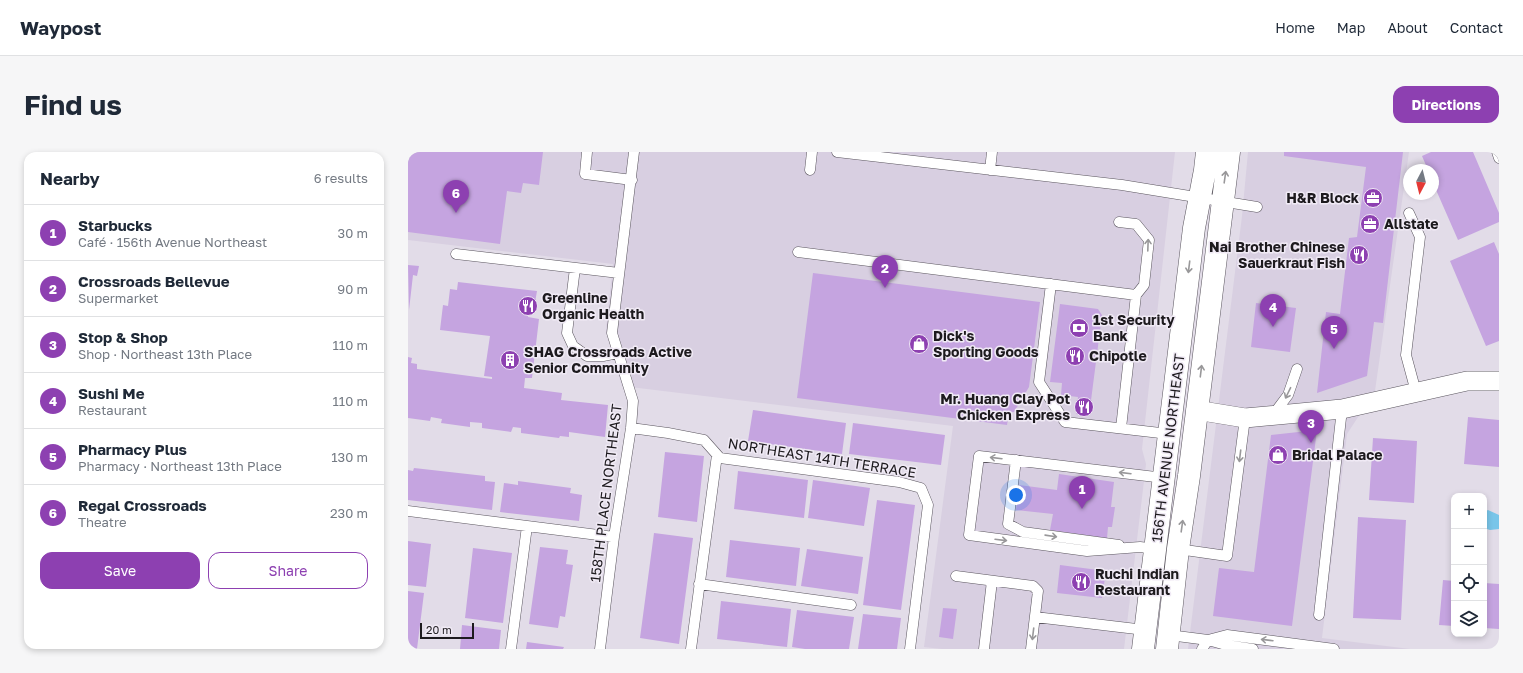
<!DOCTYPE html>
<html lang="en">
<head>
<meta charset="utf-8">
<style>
	body { margin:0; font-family:"Golos Text",sans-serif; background:#f6f6f7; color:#1f2937 }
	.controls { position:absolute; right:12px; bottom:12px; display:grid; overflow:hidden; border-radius:8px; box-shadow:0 2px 6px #0003 }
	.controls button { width:36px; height:36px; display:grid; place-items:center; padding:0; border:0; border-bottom:1px solid #e0e1e3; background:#fff; color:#1f2937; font:20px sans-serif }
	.compass { position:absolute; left:995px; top:12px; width:36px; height:36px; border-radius:50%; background:#fff; box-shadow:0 2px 6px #0003; rotate:187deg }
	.scale { position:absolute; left:12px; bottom:10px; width:54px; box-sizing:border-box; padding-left:4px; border:2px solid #1d1a1e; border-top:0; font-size:11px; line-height:14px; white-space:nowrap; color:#1d1a1e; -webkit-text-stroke:3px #f0eaf5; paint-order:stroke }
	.you { position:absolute; left:608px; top:343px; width:14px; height:14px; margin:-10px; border:3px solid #fff; border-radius:50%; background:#1a73e8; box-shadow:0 0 0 6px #1a73e833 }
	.badge { display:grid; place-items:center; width:26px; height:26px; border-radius:50%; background:#8d40b1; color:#fff; font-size:13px; font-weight:700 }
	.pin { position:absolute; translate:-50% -33px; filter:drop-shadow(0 1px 2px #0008) }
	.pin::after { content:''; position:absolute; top:21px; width:14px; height:12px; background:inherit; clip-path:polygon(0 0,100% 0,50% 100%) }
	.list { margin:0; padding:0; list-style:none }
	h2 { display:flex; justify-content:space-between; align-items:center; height:52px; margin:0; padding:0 16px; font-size:17px }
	h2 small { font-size:13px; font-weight:400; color:#747a83 }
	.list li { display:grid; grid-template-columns:26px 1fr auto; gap:12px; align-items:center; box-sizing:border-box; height:56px; padding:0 16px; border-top:1px solid #e0e1e3 }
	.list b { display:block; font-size:15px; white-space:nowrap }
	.list p { margin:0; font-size:13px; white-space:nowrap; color:#747a83 }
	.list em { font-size:13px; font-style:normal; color:#747a83 }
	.actions { display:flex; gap:8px; padding:12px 16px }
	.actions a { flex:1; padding:9px 0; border:1px solid #8d40b1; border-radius:12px; text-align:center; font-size:14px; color:#8d40b1 }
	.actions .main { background:#8d40b1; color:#fff }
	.icon { flex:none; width:22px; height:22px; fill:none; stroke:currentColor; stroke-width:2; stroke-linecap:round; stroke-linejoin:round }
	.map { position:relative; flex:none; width:1091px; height:497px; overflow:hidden; border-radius:12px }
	header { display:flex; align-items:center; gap:24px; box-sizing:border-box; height:56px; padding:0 20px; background:#fff; border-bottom:1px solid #e0e1e3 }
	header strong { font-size:19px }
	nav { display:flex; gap:22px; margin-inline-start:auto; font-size:14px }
	.intro { display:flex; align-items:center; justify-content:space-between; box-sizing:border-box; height:96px; padding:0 24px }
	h1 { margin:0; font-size:28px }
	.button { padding:10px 18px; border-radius:12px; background:#8d40b1; color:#fff; font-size:14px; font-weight:700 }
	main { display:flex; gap:24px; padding:0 24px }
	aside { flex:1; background:#fff; border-radius:12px; box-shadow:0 2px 6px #0003 }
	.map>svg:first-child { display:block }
</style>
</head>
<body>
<header>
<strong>Waypost</strong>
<nav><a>Home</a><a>Map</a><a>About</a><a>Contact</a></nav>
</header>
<div class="intro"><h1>Find us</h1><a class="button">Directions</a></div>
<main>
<aside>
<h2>Nearby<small>6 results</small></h2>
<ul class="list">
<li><span class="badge">1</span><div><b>Starbucks</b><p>Café · 156th Avenue Northeast</p></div><em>30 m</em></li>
<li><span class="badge">2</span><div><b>Crossroads Bellevue</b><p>Supermarket</p></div><em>90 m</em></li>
<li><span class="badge">3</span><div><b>Stop &amp; Shop</b><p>Shop · Northeast 13th Place</p></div><em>110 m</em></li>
<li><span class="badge">4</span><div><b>Sushi Me</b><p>Restaurant</p></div><em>110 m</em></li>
<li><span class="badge">5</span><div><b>Pharmacy Plus</b><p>Pharmacy · Northeast 13th Place</p></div><em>130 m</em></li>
<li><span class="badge">6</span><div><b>Regal Crossroads</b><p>Theatre</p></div><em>230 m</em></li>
</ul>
<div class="actions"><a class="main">Save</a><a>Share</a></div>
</aside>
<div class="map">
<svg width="1091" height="497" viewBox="0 0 1091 497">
	<rect width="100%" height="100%" fill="#e2dce8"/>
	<path fill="#d8cfe1" d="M0,0H767L734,297L738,312L716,497H534L516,495L545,274L214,234L198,178L205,112L0,88Z
		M840,0H1001L967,239L939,282L914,486L1002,497H780L834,64Z"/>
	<path fill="#79c5e9" d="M1080,358L1091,363V377L1082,378L1076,376V360Z"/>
	<path fill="#c5a4e0" d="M0,0H135L131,33L115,31L113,41L99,39L92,92L0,80Z
		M876,0H995L975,171L966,170L959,224L909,241L918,160L932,162L941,86L949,85L958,15L876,4Z
		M1023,0H1065L1091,61V70L1050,88L1025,31V18H1020L1014,4Z
		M1086,90L1091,102V189L1078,194L1042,109Z
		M0,113L11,114L9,124L5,123L1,158Z
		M405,121L632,150L621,235L606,260H601L599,273L389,246Z
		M50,130L129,139L125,162H120V165L131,167L124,226H117L116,236L154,241L153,248L200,253L197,285L161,280V285L152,284L151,286L113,281V276L105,275L103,280L74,276V271L62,270V275L33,271L34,267L23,265L22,269L0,266V205L4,206L3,211L9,212V217L84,227V225L76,224L82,184L32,178L35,153L40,154L42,137L49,138Z
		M848,151L888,156L882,200L843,195Z
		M652,152L690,157L694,163L681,264L668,262L670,245L653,243L654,231L642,230Z
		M345,258L438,271L434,302L340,289Z
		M1060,265L1091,268V315L1056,312Z
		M445,271L537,283L533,313L441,302Z
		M909,278L884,474L805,464L811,416L846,420L863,283Z
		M965,286L1009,289L1006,351L961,348Z
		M257,300L296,304L289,370L250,365Z
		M6,316L77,324V329L87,330L84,358L0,348V318L5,319Z
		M330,319L400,328L396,366L326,357Z
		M651,322L706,330L703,355H707L704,375H700L699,386L642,378L645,362L608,358L611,333L649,338Z
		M405,328L462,336L456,374L400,366Z
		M110,329L163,336L162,341L174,343L171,369L92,360L96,331L110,333Z
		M469,348L507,353L493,458L455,453Z
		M950,365L998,368L993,468L945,466Z
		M246,381L285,386L271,492L232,486Z
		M322,388L392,396L388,434L318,425Z
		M0,389L23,392L18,435L0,433Z
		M132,395L160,398L158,412L165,413L157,465L152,464L150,476L121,472Z
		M65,396L104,401L95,471L57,466Z
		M399,397L455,405L450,442L393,434Z
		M652,413L698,419L694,446L649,441Z
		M1035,428L1046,429V474L1031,473Z
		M1076,431L1091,432V477L1076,476Z
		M0,439L16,441L9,497H0Z
		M313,449L383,457L379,495L309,487Z
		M535,456L549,457L545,487L531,485Z
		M389,458L446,465L441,497H397L384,495Z
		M455,462L493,466L489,497H450Z
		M54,473L93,478L91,497H52Z
		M119,490L156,495L155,497H118Z"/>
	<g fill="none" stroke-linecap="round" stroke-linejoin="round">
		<defs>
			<path id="service" d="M179,0L177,22L224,28
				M429,0L714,33L849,55
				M1089,0L1091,6
				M402,18L404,0
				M582,18L584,0
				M1001,61L1012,85L998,203L1008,240
				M711,70L728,72L741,88L736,133L728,143L713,276
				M390,100L728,143
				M48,102L211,121
				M167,116L159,181L165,194L179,204H195L210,201
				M643,132L631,230L657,270L761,282
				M865,263L880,243L889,217
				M223,276L260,281L296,288L312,306L491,330L513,336L520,353L502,497
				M608,308L600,372L615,380L711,393
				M0,359L206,385
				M748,397L732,395L679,399L561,383L571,304L756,326
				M770,397L819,404L837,266
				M548,424L625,434L630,439L623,497
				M291,432L443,453
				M911,463L934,257
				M627,465L737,478
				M761,483L800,488L819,483L926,497
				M103,497L119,374
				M192,497L206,385L223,276L225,249L204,181L226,0
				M283,497L309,303
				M576,497L584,429
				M794,497L800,488L818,493L845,497"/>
			<path id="minor" d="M788,258L837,266L934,257L1059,229H1091"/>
			<path id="secondary" d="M735,497L786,76L797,18L799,0
				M759,497L770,397L781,324L821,0"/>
		</defs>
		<use href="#service" stroke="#5b565f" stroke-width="11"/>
		<use href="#minor" stroke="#5b565f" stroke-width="20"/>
		<use href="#secondary" stroke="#5b565f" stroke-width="23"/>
		<use href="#service" stroke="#fff" stroke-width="10"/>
		<use href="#minor" stroke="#fff" stroke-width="19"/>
		<use href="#secondary" stroke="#fff" stroke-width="22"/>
	</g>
	<defs><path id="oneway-shaft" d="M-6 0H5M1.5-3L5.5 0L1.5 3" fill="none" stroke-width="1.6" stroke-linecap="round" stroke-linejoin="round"/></defs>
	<g stroke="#99989a">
		<use href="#oneway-shaft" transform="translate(817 25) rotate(-82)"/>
		<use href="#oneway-shaft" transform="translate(740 93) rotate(-88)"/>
		<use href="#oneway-shaft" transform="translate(781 115) rotate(97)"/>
		<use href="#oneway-shaft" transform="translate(793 219) rotate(-83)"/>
		<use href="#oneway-shaft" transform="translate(880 241) rotate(116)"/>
		<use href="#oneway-shaft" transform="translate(832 304) rotate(97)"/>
		<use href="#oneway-shaft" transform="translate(588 306) rotate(-173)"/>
		<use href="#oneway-shaft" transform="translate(717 321) rotate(-173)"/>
		<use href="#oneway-shaft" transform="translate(774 374) rotate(-82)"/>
		<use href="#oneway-shaft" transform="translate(643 384) rotate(8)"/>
		<use href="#oneway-shaft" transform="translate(593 388) rotate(7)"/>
		<use href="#oneway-shaft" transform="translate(625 482) rotate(97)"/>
		<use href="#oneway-shaft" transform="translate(859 488) rotate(-173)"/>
	</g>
	<defs>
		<symbol id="office-disc" viewBox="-11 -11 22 22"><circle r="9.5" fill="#8d40b1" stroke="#f0eaf5"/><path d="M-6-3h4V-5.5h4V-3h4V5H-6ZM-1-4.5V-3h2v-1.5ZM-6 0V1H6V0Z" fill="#fff"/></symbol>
		<symbol id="restaurant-disc" viewBox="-11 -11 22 22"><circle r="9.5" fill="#8d40b1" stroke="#f0eaf5"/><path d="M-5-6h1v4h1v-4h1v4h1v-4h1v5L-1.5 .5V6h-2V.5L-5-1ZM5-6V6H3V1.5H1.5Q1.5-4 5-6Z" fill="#fff"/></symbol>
		<symbol id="bank-disc" viewBox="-11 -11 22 22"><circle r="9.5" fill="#8d40b1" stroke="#f0eaf5"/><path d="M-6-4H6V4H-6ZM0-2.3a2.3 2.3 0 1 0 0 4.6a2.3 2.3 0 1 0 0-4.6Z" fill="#fff"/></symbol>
		<symbol id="shop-disc" viewBox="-11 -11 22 22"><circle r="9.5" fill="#8d40b1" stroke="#f0eaf5"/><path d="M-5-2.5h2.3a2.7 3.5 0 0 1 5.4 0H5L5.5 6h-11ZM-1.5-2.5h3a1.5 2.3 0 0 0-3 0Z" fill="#fff"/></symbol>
		<symbol id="building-disc" viewBox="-11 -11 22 22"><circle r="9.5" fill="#8d40b1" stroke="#f0eaf5"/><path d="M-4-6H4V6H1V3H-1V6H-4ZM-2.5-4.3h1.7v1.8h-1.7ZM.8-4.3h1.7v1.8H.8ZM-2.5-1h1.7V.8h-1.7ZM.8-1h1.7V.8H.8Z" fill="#fff"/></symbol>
	</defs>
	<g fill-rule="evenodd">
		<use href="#office-disc" x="954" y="35" width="22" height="22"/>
		<use href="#office-disc" x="951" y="61" width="22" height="22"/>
		<use href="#restaurant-disc" x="940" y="92" width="22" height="22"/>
		<use href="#restaurant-disc" x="109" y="143" width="22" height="22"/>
		<use href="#bank-disc" x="660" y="165" width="22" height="22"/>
		<use href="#shop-disc" x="500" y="181" width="22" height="22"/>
		<use href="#restaurant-disc" x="656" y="193" width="22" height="22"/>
		<use href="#building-disc" x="91" y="197" width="22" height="22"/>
		<use href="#restaurant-disc" x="665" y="244" width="22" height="22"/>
		<use href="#shop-disc" x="859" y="292" width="22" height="22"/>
		<use href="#restaurant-disc" x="662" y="419" width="22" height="22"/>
	</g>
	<g text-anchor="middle" stroke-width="3" stroke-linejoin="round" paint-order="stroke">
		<g font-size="14" font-weight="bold" fill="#1d1a1e" stroke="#f0eaf5" text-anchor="start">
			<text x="951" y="51" text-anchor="end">H&amp;R Block</text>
			<text x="976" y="77">Allstate</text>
			<text x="937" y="100" text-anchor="end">Nai Brother Chinese<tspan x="937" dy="16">Sauerkraut Fish</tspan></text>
			<text x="134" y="151">Greenline<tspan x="134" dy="16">Organic Health</tspan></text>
			<text x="685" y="173">1st Security<tspan x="685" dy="16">Bank</tspan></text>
			<text x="525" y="189">Dick's<tspan x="525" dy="16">Sporting Goods</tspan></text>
			<text x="116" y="205">SHAG Crossroads Active<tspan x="116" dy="16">Senior Community</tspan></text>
			<text x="681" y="209">Chipotle</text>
			<text x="662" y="252" text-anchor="end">Mr. Huang Clay Pot<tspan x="662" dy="16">Chicken Express</tspan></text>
			<text x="884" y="308">Bridal Palace</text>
			<text x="687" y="427">Ruchi Indian<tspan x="687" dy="16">Restaurant</tspan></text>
		</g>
		<g font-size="14" fill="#1d1a1e" stroke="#f0eaf5">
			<text transform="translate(760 296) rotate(-83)" y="5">156TH AVENUE NORTHEAST</text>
			<text transform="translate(414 306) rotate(9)" y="5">NORTHEAST 14TH TERRACE</text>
			<text transform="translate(198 341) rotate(-83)" y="5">158TH PLACE NORTHEAST</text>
		</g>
	</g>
</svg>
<div class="controls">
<button>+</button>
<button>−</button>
<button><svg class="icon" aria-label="locate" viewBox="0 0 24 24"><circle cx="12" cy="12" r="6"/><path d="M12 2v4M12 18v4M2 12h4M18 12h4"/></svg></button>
<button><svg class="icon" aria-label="layers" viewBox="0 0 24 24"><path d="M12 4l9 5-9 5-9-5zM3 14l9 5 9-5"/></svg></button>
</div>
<svg class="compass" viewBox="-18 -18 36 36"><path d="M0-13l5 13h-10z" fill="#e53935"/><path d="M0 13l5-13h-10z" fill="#747a83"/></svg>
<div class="scale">20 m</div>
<div class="you"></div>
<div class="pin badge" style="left:674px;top:357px">1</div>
<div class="pin badge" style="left:477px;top:136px">2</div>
<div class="pin badge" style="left:903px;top:291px">3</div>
<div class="pin badge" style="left:865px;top:175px">4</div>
<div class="pin badge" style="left:926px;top:197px">5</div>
<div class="pin badge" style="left:48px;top:61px">6</div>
</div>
</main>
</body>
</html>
